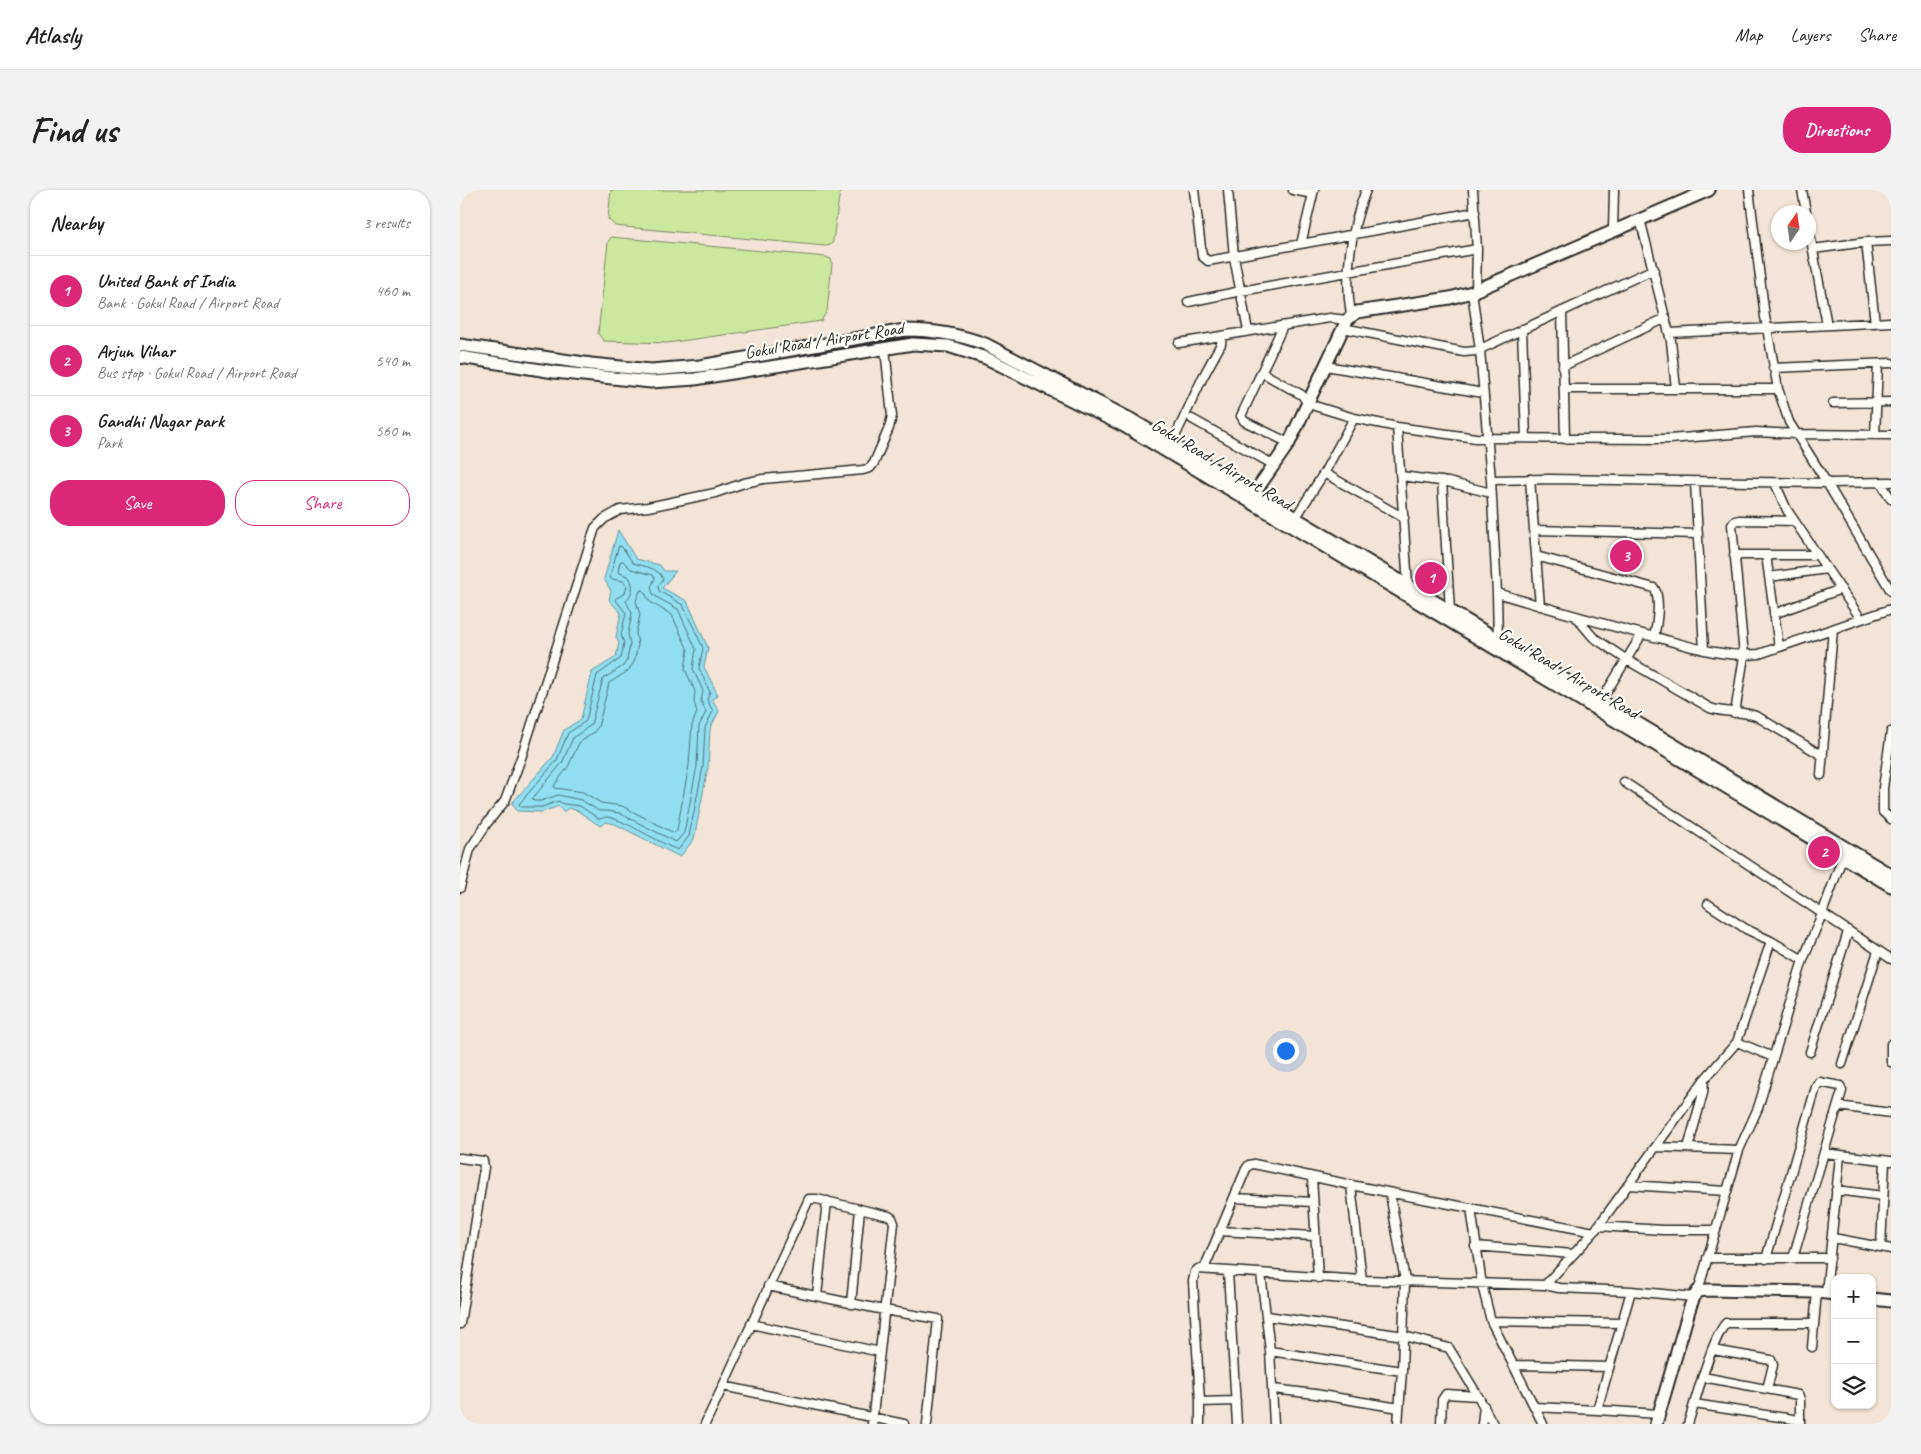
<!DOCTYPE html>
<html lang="en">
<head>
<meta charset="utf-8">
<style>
	body { margin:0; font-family:Caveat,sans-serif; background:#f2f2f2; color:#222 }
	.controls { position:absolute; right:15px; bottom:15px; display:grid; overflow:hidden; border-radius:10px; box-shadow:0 1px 4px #0004 }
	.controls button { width:45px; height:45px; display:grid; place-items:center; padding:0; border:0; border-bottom:1px solid #e0e0e0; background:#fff; color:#222; font:25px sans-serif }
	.compass { position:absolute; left:1311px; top:15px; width:45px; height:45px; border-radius:50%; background:#fff; box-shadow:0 1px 4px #0004; rotate:13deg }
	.you { position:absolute; left:825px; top:860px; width:18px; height:18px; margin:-12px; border:4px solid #fff; border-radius:50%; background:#1a73e8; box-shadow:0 0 0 8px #1a73e833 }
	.badge { display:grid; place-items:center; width:32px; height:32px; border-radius:50%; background:#db2777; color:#fff; font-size:16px; font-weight:700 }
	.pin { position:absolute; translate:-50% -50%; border:2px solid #fff; box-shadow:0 1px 5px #0006 }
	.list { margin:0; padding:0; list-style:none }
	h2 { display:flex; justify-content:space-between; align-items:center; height:65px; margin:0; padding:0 20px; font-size:21px }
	h2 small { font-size:16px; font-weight:400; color:#767676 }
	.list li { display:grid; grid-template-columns:32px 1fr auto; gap:15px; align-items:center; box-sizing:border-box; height:70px; padding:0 20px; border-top:1px solid #e0e0e0 }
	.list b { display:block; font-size:19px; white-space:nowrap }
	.list p { margin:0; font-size:16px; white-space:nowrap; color:#767676 }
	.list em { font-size:16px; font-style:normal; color:#767676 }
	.actions { display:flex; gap:10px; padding:15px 20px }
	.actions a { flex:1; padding:11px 0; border:1px solid #db2777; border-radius:20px; text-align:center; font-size:18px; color:#db2777 }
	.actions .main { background:#db2777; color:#fff }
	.icon { flex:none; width:28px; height:28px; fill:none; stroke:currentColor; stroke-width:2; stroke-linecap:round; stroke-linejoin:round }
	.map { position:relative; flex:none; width:1431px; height:1234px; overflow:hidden; border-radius:20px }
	header { display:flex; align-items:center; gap:30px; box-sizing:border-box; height:70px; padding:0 25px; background:#fff; border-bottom:1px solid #e0e0e0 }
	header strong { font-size:24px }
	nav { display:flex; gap:28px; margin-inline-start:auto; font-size:18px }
	.intro { display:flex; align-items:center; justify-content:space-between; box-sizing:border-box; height:120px; padding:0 30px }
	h1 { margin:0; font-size:35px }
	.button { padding:12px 22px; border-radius:20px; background:#db2777; color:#fff; font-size:18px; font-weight:700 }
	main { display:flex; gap:30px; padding:0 30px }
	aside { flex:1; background:#fff; border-radius:20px; box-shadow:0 1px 4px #0004 }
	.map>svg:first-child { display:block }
</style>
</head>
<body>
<header>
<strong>Atlasly</strong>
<nav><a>Map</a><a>Layers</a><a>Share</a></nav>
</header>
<div class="intro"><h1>Find us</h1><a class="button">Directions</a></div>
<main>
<aside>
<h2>Nearby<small>3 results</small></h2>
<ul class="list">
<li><span class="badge">1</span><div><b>United Bank of India</b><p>Bank · Gokul Road / Airport Road</p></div><em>460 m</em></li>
<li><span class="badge">2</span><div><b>Arjun Vihar</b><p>Bus stop · Gokul Road / Airport Road</p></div><em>540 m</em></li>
<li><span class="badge">3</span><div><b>Gandhi Nagar park</b><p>Park</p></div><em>560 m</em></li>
</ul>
<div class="actions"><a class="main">Save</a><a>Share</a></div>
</aside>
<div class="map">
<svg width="1431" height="1234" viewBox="0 0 1431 1234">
	<rect width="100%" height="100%" fill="#f2e4d6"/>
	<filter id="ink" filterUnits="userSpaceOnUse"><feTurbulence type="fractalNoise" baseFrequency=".02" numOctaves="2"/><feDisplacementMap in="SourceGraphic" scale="10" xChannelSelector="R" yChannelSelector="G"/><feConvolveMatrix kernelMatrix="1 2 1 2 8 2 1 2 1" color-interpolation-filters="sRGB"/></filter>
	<g filter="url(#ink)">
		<path fill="#cce89f" stroke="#7c8a65" d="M151,0H380L373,51L371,55L365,56L155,36L148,29Z
			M151,47L366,67L371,69L372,74L367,121L361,131L207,153L144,151L138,144L148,52Z"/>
		<path fill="#90deef" stroke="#6896a1" d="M158,340L176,369L200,375L204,381H216L202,398L227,411L248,458L244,477L258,505L252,509L259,521L250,539L248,577L234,649L220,667L155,634L146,632L140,636L118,621L109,618L103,622L99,616L82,622L57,621L52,613L93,567L104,540L121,529L132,482L156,467L159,453L156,447L161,423L149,410L151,401L144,389Z"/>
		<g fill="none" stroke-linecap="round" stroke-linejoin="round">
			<path stroke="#537379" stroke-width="1" d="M159,356L162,357L173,373C185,377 198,377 203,389L198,396L199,401L223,415L243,458L239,478L250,502L247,510L253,521L245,538L243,577L229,646L218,660C201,654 160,627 146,627C146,627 139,629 139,629L120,616L104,614L98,611L82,617H61L59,614L97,570L108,543L126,531L137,485L161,468L164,453L161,445L166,423L155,409L165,403L167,396L163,391L151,389L150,387Z
				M163,371L171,379L193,385L195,388L191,397L193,404L198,408L218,419L236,459L233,479L243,501L241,511L246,522L239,536L237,576L224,643L216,652L159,623L147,621H139L121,610L98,605L81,611H74L72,609L102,573L113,548L131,535L143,489L163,476L167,470L170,454L168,444L172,423L166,411C172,404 175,396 169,387L158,382L160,372Z
				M183,400L190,412L212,425L228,460L225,479L235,501L234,512L237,522L232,535L229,575L217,640L214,643L162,616L141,613L123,602L95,598L94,596L108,577L119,553L133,543L138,537L149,493L168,481L174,472L178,455L176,443L180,425L176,411L180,401Z"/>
			<defs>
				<path id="street" d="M734,0L742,66L748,71L1015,22
					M768,0L774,67L788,141
					M833,0L853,4
					M1013,0L1017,59L1016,100
					M1289,0L1305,127L1318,199L1329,232L1367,293L1431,292
					M1342,0L1346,22
					M1180,29L1211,151L1216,199
					M1348,34L1367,135
					M1153,40L1154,0
					M1406,52L1415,133
					M841,54L854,0
					M1353,59L1406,52L1431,51
					M1012,102L1020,160L1031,290L1037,403L1038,451
					M728,112L781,101L1017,59
					M1102,121L1105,249
					M891,125C884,85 891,38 906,0
					M823,136L781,226L784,231L829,253
					M883,138L1004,162L1016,161L1194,79
					M1062,139L1066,248
					M1209,143L1431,132
					M719,153L869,128L887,130
					M866,176L1023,203
					M1103,176L1206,128
					M1313,178L1431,173
					M801,182L842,205L848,214L894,228L937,237L1016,248L1209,249L1296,242L1337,244L1431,245
					M1104,199H1318
					M1373,213L1431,212
					M732,229L814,275
					M937,237L948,395
					M1415,245L1418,174
					M712,253L743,187L761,154L762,146
					M864,283L944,328
					M941,286L988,292L1031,303
					M1070,289L1080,416
					M1031,290L1089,289L1367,293L1431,401
					M982,291L990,420
					M1235,292L1244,460
					M1315,293L1327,320L1401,429
					M1421,293L1431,309
					M836,327L864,283L894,228
					M1074,340L1238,344
					M1274,365H1357
					M1306,365L1319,457
					M1076,366L1194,398C1201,408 1197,435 1194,447
					M1309,387L1367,379
					M1037,403C1091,419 1144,435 1199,448C1232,457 1265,468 1299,464L1431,419
					M1314,424L1381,399
					M1115,426L1133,447L1167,470L1250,518C1266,524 1283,520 1298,527L1363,566
					M1141,511L1182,444
					M1275,523L1284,466L1272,335L1275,331L1279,330L1334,331
					M1431,542L1423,598V622L1431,629
					M1361,585L1373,439
					M1164,592L1431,769
					M0,698L10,659L27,633L45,611L61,568L135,338L144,329L160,320L188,317L255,303L284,293L303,289L403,280L410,278L414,273L429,238L432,226L425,158
					M1248,714L1286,739L1311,751L1343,770
					M1277,852L1313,867
					M1431,854V872
					M1350,862L1388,742
					M1382,874L1418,761
					M1378,916L1431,923
					M1196,957L1279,960
					M1228,958L1243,903L1244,890
					M1364,963L1431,971
					M0,968L23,971L24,977L0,1134
					M852,987L858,1088
					M891,995L902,1090
					M1168,995L1267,1001
					M1376,1000L1423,1006
					M930,1003L945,1091L942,1181L938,1234
					M774,1008L853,1012
					M1011,1018L1022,1095L1031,1131L1083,1234
					M1138,1036L1203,1040H1256
					M759,1041L854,1046
					M1373,1048L1431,1059
					M1015,1056L1113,1064
					M1421,1057L1425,971
					M1247,1068H1370
					M1306,1069L1356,897L1359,892L1380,896L1382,901L1333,1068
					M744,1079L786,979L789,975L794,974L891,995L1134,1042
					M768,1082L777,1234
					M801,1083L810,1161L814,1234
					M1085,1095L1134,1042L1244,890L1277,852L1311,751
					M308,1096L424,1120L478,1129L467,1234
					M1171,1101L1137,1220L1199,1224
					M1238,1101L1279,960L1298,918L1343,770L1362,724L1384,663
					M1366,1103L1380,966
					M357,1106L367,1011
					M391,1114L400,1019
					M807,1126L944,1146L989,1158L1018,1206L1033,1234
					M1031,1131L1161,1133
					M291,1134L420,1162
					M1352,1157L1357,1102
					M1253,1160L1311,1170L1313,1175L1307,1199
					M810,1161L942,1181
					M1053,1175L1149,1177
					M1243,1187L1338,1205L1340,1209V1234
					M263,1196L349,1009H357L429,1026L432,1028L434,1033L412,1234
					M813,1199L855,1204L939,1218
					M740,1212L776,1211
					M1234,1214L1339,1230
					M1075,1217L1137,1220
					M245,1234L263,1196L444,1234
					M740,1234V1212L733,1091L735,1082L738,1079L902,1090L1085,1095L1099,1098L1171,1101L1234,1107
					M981,1234L982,1210L986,1204L1018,1206
					M1022,1234L1024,1216
					M1228,1234C1235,1212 1252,1148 1266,1133H1354"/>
				<path id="secondary" d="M0,155L131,174L191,180L240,176L445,140C474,140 498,144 525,154L672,230L1431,685
					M0,167L94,182L191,192L235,189L453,154L488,156L526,168L664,236L1431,696
					M795,302L829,253L887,130L897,122L990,108L1012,102L1249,0
					M1412,1109L1431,1111
					M1196,1234L1230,1117L1234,1107L1238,1101L1248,1100L1357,1102L1375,1104"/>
			</defs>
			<use href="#street" stroke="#2b2b2b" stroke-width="11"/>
			<use href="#secondary" stroke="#2b2b2b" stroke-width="15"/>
			<use href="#street" stroke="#fdfcf7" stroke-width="8"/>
			<use href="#secondary" stroke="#fdfcf7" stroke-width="11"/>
		</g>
	</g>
	<g text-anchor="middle" stroke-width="4.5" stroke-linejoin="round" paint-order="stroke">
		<g font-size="18" fill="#2b2b2b" stroke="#fdfcf7">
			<text transform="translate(364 150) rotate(-9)" y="6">Gokul Road / Airport Road</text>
			<text transform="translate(762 274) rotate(31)" y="6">Gokul Road / Airport Road</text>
			<text transform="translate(1109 483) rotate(31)" y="6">Gokul Road / Airport Road</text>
		</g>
	</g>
</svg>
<div class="controls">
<button>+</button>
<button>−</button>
<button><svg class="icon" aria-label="layers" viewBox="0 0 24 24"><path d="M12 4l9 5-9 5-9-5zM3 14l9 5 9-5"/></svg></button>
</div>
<svg class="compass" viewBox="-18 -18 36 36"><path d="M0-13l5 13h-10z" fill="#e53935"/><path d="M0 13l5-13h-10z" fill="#767676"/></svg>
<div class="you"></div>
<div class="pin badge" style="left:971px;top:388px">1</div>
<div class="pin badge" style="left:1364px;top:662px">2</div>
<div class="pin badge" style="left:1166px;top:366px">3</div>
</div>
</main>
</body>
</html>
